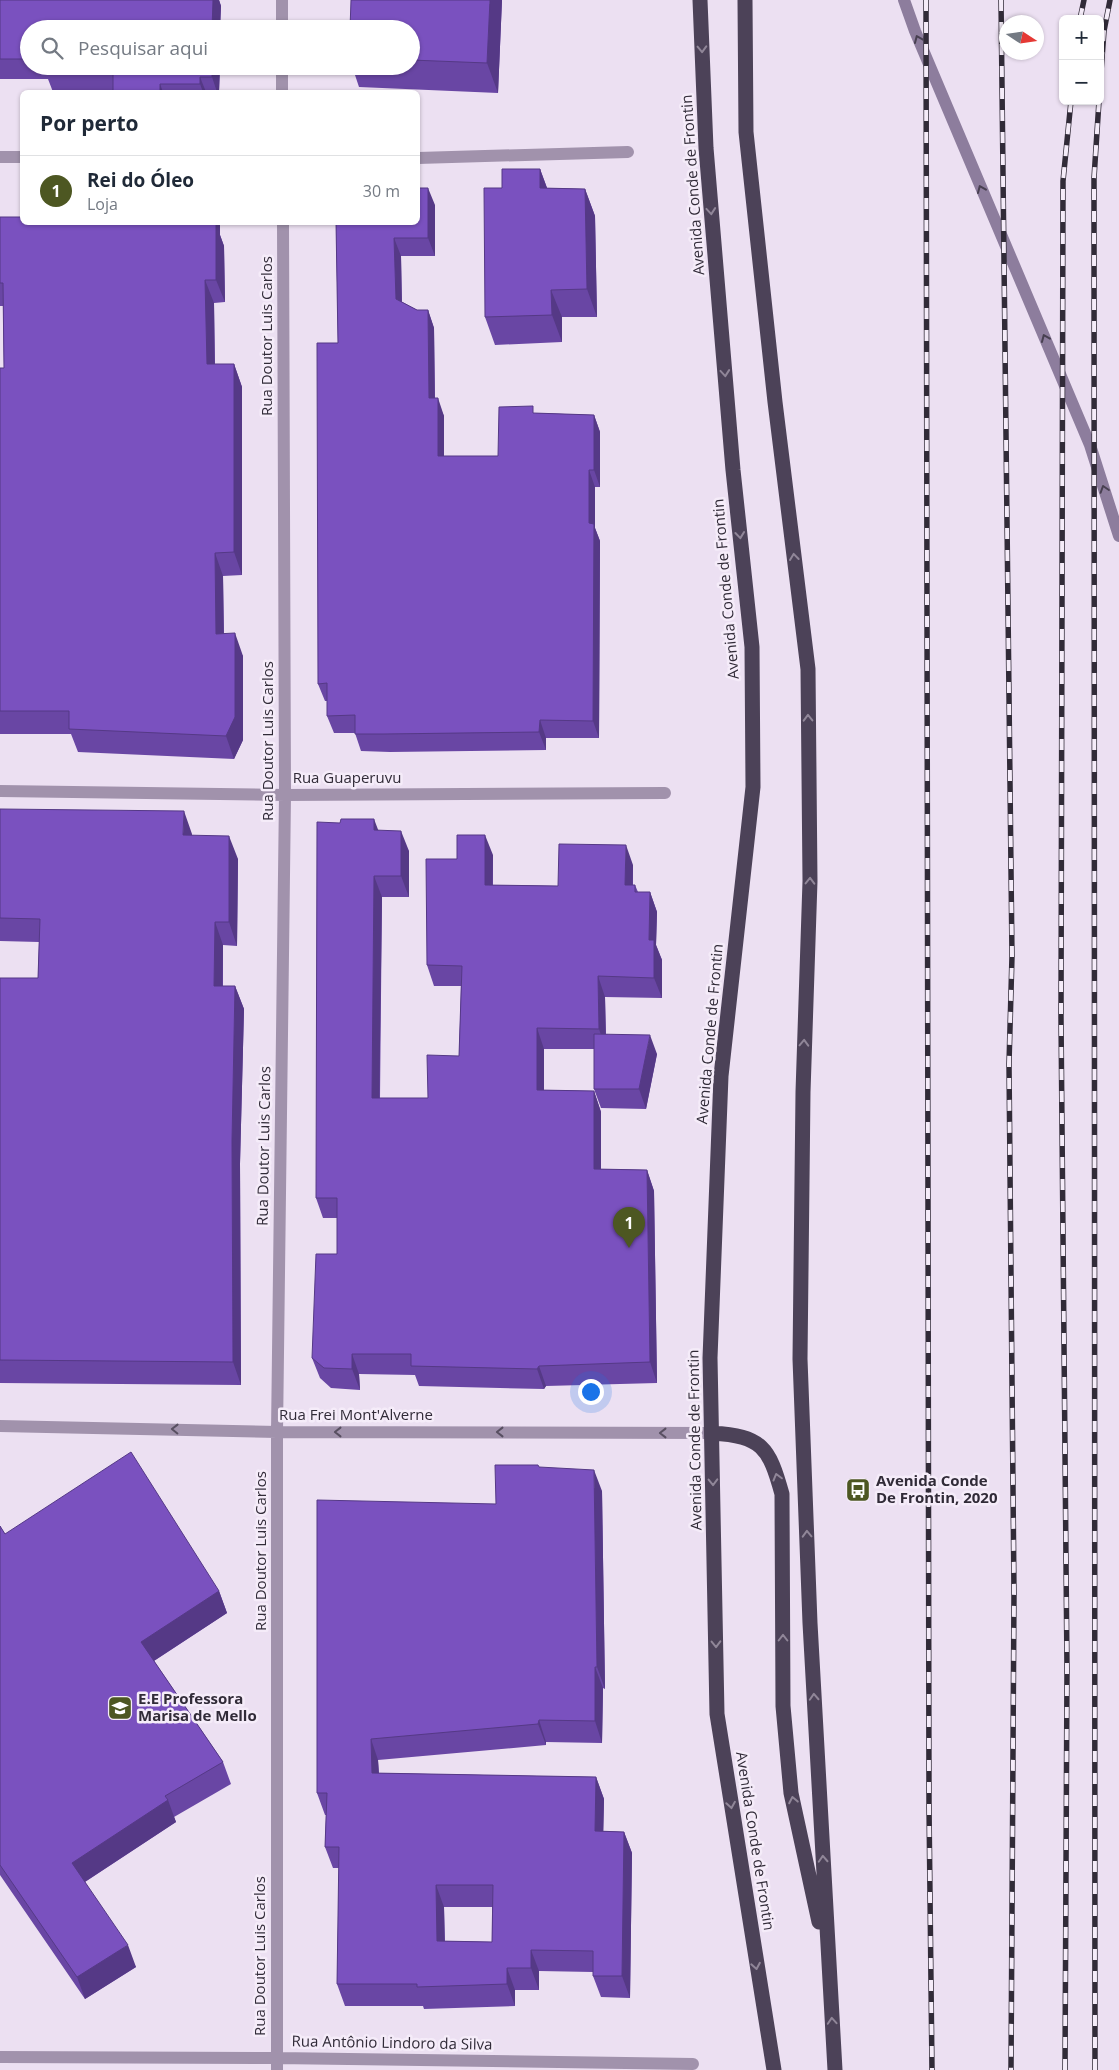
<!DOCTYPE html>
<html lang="pt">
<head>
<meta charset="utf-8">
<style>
	body { margin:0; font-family:"Open Sans",sans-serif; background:#f6f6f7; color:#1f2937 }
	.controls { position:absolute; right:15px; top:15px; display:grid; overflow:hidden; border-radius:8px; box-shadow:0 1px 4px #0004 }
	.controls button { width:45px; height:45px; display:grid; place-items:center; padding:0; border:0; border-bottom:1px solid #e0e1e3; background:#fff; color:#1f2937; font:25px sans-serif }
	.compass { position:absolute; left:999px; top:15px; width:45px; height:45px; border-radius:50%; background:#fff; box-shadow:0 1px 4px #0004; rotate:102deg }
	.you { position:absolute; left:590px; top:1391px; width:18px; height:18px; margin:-12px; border:4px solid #fff; border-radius:50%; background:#1a73e8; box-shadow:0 0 0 8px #1a73e833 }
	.badge { display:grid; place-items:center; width:32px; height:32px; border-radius:50%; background:#4d5722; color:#fff; font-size:16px; font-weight:700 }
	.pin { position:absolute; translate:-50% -41px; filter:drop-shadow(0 1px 2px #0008) }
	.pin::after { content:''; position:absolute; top:26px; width:18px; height:15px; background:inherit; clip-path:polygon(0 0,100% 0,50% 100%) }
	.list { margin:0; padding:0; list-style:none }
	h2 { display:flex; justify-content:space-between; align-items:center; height:65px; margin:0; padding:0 20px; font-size:21px }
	h2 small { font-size:16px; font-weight:400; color:#747a83 }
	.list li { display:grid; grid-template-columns:32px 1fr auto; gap:15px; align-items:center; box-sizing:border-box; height:70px; padding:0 20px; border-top:1px solid #e0e1e3 }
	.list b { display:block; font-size:19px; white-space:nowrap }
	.list p { margin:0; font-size:16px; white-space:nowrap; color:#747a83 }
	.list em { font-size:16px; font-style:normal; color:#747a83 }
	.icon { flex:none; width:28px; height:28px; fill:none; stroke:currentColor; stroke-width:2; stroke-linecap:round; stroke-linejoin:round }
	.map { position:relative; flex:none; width:1119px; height:2070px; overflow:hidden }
	.search { position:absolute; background:#fff; box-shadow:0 1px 4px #0004; left:20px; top:20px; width:400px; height:55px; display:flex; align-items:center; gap:12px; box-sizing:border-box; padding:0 18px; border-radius:28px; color:#747a83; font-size:19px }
	.panel { position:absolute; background:#fff; box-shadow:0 1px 4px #0004; left:20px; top:90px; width:400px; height:135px; border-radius:8px }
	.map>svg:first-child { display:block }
</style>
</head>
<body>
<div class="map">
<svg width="1119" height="2070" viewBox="0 0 1119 2070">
	<rect width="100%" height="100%" fill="#ece0f2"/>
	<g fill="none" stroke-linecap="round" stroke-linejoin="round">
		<path stroke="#a192ac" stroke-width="12" d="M282,0V29
			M282,66V92
			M0,157H22
			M418,158L628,152
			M0,791L285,795L665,793
			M0,1426L277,1432L712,1433
			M0,2057L277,2058L693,2064
			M277,2070V1432L285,795L283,222"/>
		<path stroke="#8d7d9d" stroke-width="12" d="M904,0L915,31L1090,445L1119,536"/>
		<path stroke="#4c4258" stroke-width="15" d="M700,0L706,148L733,470L752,647L753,787L721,1076L710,1358L717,1714L774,2070
			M745,0L746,132L775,402L808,669L810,881L803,1092L800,1359L810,1623L835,2070
			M712,1433C762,1436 769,1447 782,1494L783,1706L791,1793L819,1922"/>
		<defs>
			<path id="rail" d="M926,0L929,1807L932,2070
				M1001,0L1012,956L1009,1064L1014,1593L1011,2070
				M1080,19L1084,0
				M1100,85L1104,31L1110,0
				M1065,2070L1067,1669L1061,1018L1063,181L1071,101
				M1095,2070L1094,178L1099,101"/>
		</defs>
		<use href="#rail" stroke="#312b38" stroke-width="5.5"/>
		<use href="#rail" stroke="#f5ecf9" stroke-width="4" stroke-dasharray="11" stroke-linecap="butt"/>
	</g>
	<path fill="#6946a4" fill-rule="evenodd" d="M0,0H219L221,6L220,29H29V66H220L219,92H53L48,79H0Z
		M502,0L498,93L359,87L352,66H411V29Z
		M540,169L547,188L585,189L595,216L597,317H562V342L495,345L485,317L502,188Z
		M435,205V256H401L402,302L417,310H428L434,328L435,398L444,416V456H498L536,413L594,415L600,432V487H595V528L600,541L599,738H546V750L390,752L361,751L355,733H334L327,716V701H325L318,684L338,343L336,222Z
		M0,217L220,235L224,246L225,302L214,303L215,364H234L242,387V575L223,576L224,633L243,656V740L234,759L78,752L71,734H0V368H4L3,306H0Z
		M0,809L192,834V835L238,859L237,946L223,945V986H235L244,1009L240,1164L241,1385L0,1383V978H38L39,942L0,941Z
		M378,830L409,851V897H382L380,1098H428L459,1056L461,986H434L427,965L457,859L493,855V885L558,886L633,865V885H635L638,892H650L657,912L656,945L662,960V998L605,997L606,1034L657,1054L646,1109L601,1108L594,1089V1049H544V1090L594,1091L601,1112V1169L647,1170L654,1191L657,1383L546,1386L544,1389L419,1386L415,1375L359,1374L360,1390L331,1388L320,1378L312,1358L337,1254V1218H323L316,1198Z
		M539,1467L602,1491L605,1689L603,1688L602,1743L546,1742V1745L378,1760L379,1773L596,1777L604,1799L603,1831L624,1832L632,1853L630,1998L601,1997L593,1976V1972L539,1971V1990H515V2006L424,2009L423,2006H345L337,1984L339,1868H333L325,1847L326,1815H325L317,1793L496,1504ZM444,1907H492V1942L445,1941Z
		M0,1526L5,1534L219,1591L227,1613L154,1661L223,1762L231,1784L174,1817L176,1822L85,1882L136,1967L85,1999L0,1875Z"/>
	<path fill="#553986" d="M213,0H219L221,6L220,29H212Z
		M490,0H502L498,93L487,63Z
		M212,66H220L219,92H217L212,77Z
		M200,77L206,92H203L200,84Z
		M160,84L163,92H161L160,91Z
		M540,169L550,196L540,188Z
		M428,188L435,205V256L428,238Z
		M585,189L595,216L597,317L587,289Z
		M212,222H220V235L224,246L225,302L216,280Z
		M394,238L401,256L402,317L396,299Z
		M205,280L214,303L215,387L207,364Z
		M551,290L562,317V342L552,315Z
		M428,310L434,328L435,416L429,398Z
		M234,364L242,387V575L234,552Z
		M438,398L444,416V473L438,456Z
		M594,415L600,432V487L594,470Z
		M589,470L595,487V528L600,541L599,738L593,721L589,523Z
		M215,553L223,576L224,656L216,634Z
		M235,633L243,656V740L234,759L226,736Z
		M540,720L546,738V750L539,732Z
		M184,811L192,834L191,858L183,835Z
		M374,819L382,840L374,830Z
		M401,831L409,851V897L401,876Z
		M485,835L493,855L492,906L485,885Z
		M229,836L238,859L237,946L229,922Z
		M626,845L633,865L632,905L625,885Z
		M374,876L382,897L379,1118L372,1098Z
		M650,892L657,912L656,945L662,960V998L654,978L649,940Z
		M215,922L223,945L222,1009L214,986Z
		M598,976L605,997L606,1050L599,1029Z
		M235,986L244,1009L240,1164L241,1385L233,1362L232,1141Z
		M537,1028L544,1049V1111L537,1090Z
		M650,1035L657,1054L646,1109L639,1089Z
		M594,1091L601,1112V1190L594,1169Z
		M647,1170L654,1191L657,1383L650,1362Z
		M352,1354L359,1374L360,1390L352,1369Z
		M539,1366L546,1386L544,1389L537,1369Z
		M594,1470L602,1491L605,1689L597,1667Z
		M219,1591L227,1613L149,1664L141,1642Z
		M595,1667L603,1688L602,1743L595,1721Z
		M539,1720L546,1742V1745L538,1724Z
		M371,1739L378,1760L380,1794L372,1773Z
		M596,1777L604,1799L603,1852L595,1831Z
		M168,1800L176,1822L80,1885L72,1863Z
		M624,1832L632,1853L630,1998L622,1976Z
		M436,1885L444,1907L445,1962L437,1941Z
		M128,1945L136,1967L85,1999L77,1977Z
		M531,1950L539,1971V1990L531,1968Z
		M507,1968L515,1990V2006L507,1984Z"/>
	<path fill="#7a51bf" stroke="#553986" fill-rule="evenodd" d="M0,0H213L212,29H29V59H0Z
		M351,0H490L487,63L411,60V29H350Z
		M45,66H212V77H200V84H160V91H113V71L45,72Z
		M502,169H540V188L585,189L587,289L551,290L552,315L485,317L484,188H502Z
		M418,188H428V238H394L396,299L417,310H428L429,398H438V456H498L499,407L533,406V413L594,415V470H589V523L594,524L593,721L540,720L539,732L384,734H355V715L327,716V683L318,684L317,343H338L336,222H418Z
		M0,217H22V222L216,223V280H205L207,364H234V552L215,553L216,634L235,633V717L226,736L69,729V711H0V368H4L3,283H0Z
		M0,809L184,811L183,835L229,836V922H215L214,986H235L232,1141L233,1362L0,1360V978H38L40,919L0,918Z
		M341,819H374V830L401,831V876H374L372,1098H428L427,1055L459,1056L462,966L427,965L426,859H457V835H485V885L558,886L559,844L626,845L625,885H635V892H650L649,940H654V978L598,976L599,1029L537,1028V1090L594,1091V1169L647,1170L650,1362L539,1366L537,1369L411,1366V1354H352V1369L324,1368L312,1358L316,1254H337V1198H316L317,822L340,823Z
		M594,1034L650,1035L639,1089H594Z
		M131,1452L219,1591L141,1642L223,1762L165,1796L168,1800L72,1863L128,1945L77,1977L0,1865V1526L5,1534Z
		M495,1465H538L539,1467L594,1470L597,1667H595V1721L539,1720L538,1724L371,1739L372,1773L596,1777L595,1831L624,1832L622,1976H593V1951L531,1950V1968H507V1984L417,1987V1984H337L339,1847H325L327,1793H317V1500L496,1504ZM436,1885H493L492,1942L437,1941Z"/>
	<defs><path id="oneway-chevron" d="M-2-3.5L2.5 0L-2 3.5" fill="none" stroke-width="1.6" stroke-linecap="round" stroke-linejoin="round" transform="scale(1.25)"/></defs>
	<g stroke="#484051">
		<use href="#oneway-chevron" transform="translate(918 39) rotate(-113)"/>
		<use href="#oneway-chevron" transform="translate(981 189) rotate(-113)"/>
		<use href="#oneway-chevron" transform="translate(1045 338) rotate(-113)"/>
		<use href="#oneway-chevron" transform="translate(1104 489) rotate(-108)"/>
	</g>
	<g stroke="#908698">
		<use href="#oneway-chevron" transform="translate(702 49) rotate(88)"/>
		<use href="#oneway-chevron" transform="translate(711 211) rotate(85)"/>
		<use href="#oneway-chevron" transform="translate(725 373) rotate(85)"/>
		<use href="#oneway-chevron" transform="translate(740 535) rotate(84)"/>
		<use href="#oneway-chevron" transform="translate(794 557) rotate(-97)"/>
		<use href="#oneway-chevron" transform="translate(808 718) rotate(-91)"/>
		<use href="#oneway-chevron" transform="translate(810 881) rotate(-89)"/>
		<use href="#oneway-chevron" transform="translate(804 1043) rotate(-88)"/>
		<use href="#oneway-chevron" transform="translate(777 1477) rotate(-105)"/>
		<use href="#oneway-chevron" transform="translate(713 1482) rotate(89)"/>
		<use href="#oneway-chevron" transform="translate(807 1534) rotate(-92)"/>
		<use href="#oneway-chevron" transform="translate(783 1638) rotate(-90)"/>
		<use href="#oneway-chevron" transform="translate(716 1644) rotate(89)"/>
		<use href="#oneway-chevron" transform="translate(814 1697) rotate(-93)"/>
		<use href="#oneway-chevron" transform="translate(793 1800) rotate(-101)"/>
		<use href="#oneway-chevron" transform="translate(731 1805) rotate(81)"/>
		<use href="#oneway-chevron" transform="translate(823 1859) rotate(-93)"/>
		<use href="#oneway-chevron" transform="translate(756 1966) rotate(80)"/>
		<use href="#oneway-chevron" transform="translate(832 2021) rotate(-94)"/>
	</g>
	<g stroke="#584f61">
		<use href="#oneway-chevron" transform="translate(175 1429) rotate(-179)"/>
		<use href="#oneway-chevron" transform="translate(338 1432) rotate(-180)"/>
		<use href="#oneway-chevron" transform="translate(500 1432) rotate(-180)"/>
		<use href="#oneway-chevron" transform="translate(663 1433) rotate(-180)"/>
	</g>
	<defs>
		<symbol id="bus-square" viewBox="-11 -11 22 22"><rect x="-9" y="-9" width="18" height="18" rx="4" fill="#4d5722" stroke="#f5ecf9"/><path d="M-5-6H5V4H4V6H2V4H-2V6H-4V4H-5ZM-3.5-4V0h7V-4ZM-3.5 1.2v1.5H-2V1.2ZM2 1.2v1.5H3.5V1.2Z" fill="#fff"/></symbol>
		<symbol id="school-square" viewBox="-11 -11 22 22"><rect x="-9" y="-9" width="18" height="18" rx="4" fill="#4d5722" stroke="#f5ecf9"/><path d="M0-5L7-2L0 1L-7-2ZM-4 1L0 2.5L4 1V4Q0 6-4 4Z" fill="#fff"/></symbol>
	</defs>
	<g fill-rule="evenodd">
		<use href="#bus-square" x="844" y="1476" width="28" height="28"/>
		<use href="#school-square" x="106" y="1694" width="28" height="28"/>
	</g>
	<g text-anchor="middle" stroke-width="5" stroke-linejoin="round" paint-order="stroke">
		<g font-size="15" fill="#312b38" stroke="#f5ecf9">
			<text transform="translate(693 185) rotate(-94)" y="5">Avenida Conde de Frontin</text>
			<text transform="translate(267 336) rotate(-90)" y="5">Rua Doutor Luis Carlos</text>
			<text transform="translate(726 589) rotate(-95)" y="5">Avenida Conde de Frontin</text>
			<text transform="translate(268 741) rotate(-90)" y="5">Rua Doutor Luis Carlos</text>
			<text x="347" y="783">Rua Guaperuvu</text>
			<text transform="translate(710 1034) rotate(-85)" y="5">Avenida Conde de Frontin</text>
			<text transform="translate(264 1146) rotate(-89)" y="5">Rua Doutor Luis Carlos</text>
			<text x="356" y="1420">Rua Frei Mont'Alverne</text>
			<text transform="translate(695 1440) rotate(-91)" y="5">Avenida Conde de Frontin</text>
			<text transform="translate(261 1551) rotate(-90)" y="5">Rua Doutor Luis Carlos</text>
			<text transform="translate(755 1841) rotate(81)" y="5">Avenida Conde de Frontin</text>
			<text transform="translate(260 1956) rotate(-90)" y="5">Rua Doutor Luis Carlos</text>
			<text transform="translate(392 2043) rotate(1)" y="5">Rua Antônio Lindoro da Silva</text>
		</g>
		<g font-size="15" font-weight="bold" fill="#312b38" stroke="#f5ecf9" text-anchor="start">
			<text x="876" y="1486">Avenida Conde<tspan x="876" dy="17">De Frontin, 2020</tspan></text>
			<text x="138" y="1704">E.E Professora<tspan x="138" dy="17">Marisa de Mello</tspan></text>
		</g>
	</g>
</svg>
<div class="controls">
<button>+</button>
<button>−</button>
</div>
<svg class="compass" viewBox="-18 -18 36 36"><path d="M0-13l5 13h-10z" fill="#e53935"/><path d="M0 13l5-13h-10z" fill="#747a83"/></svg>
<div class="you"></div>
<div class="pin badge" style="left:629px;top:1248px">1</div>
<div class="search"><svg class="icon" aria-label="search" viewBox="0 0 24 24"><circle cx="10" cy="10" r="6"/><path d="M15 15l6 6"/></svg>Pesquisar aqui</div>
<section class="panel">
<h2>Por perto<small></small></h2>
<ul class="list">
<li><span class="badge">1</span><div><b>Rei do Óleo</b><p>Loja</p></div><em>30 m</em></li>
</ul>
</section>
</div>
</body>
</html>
